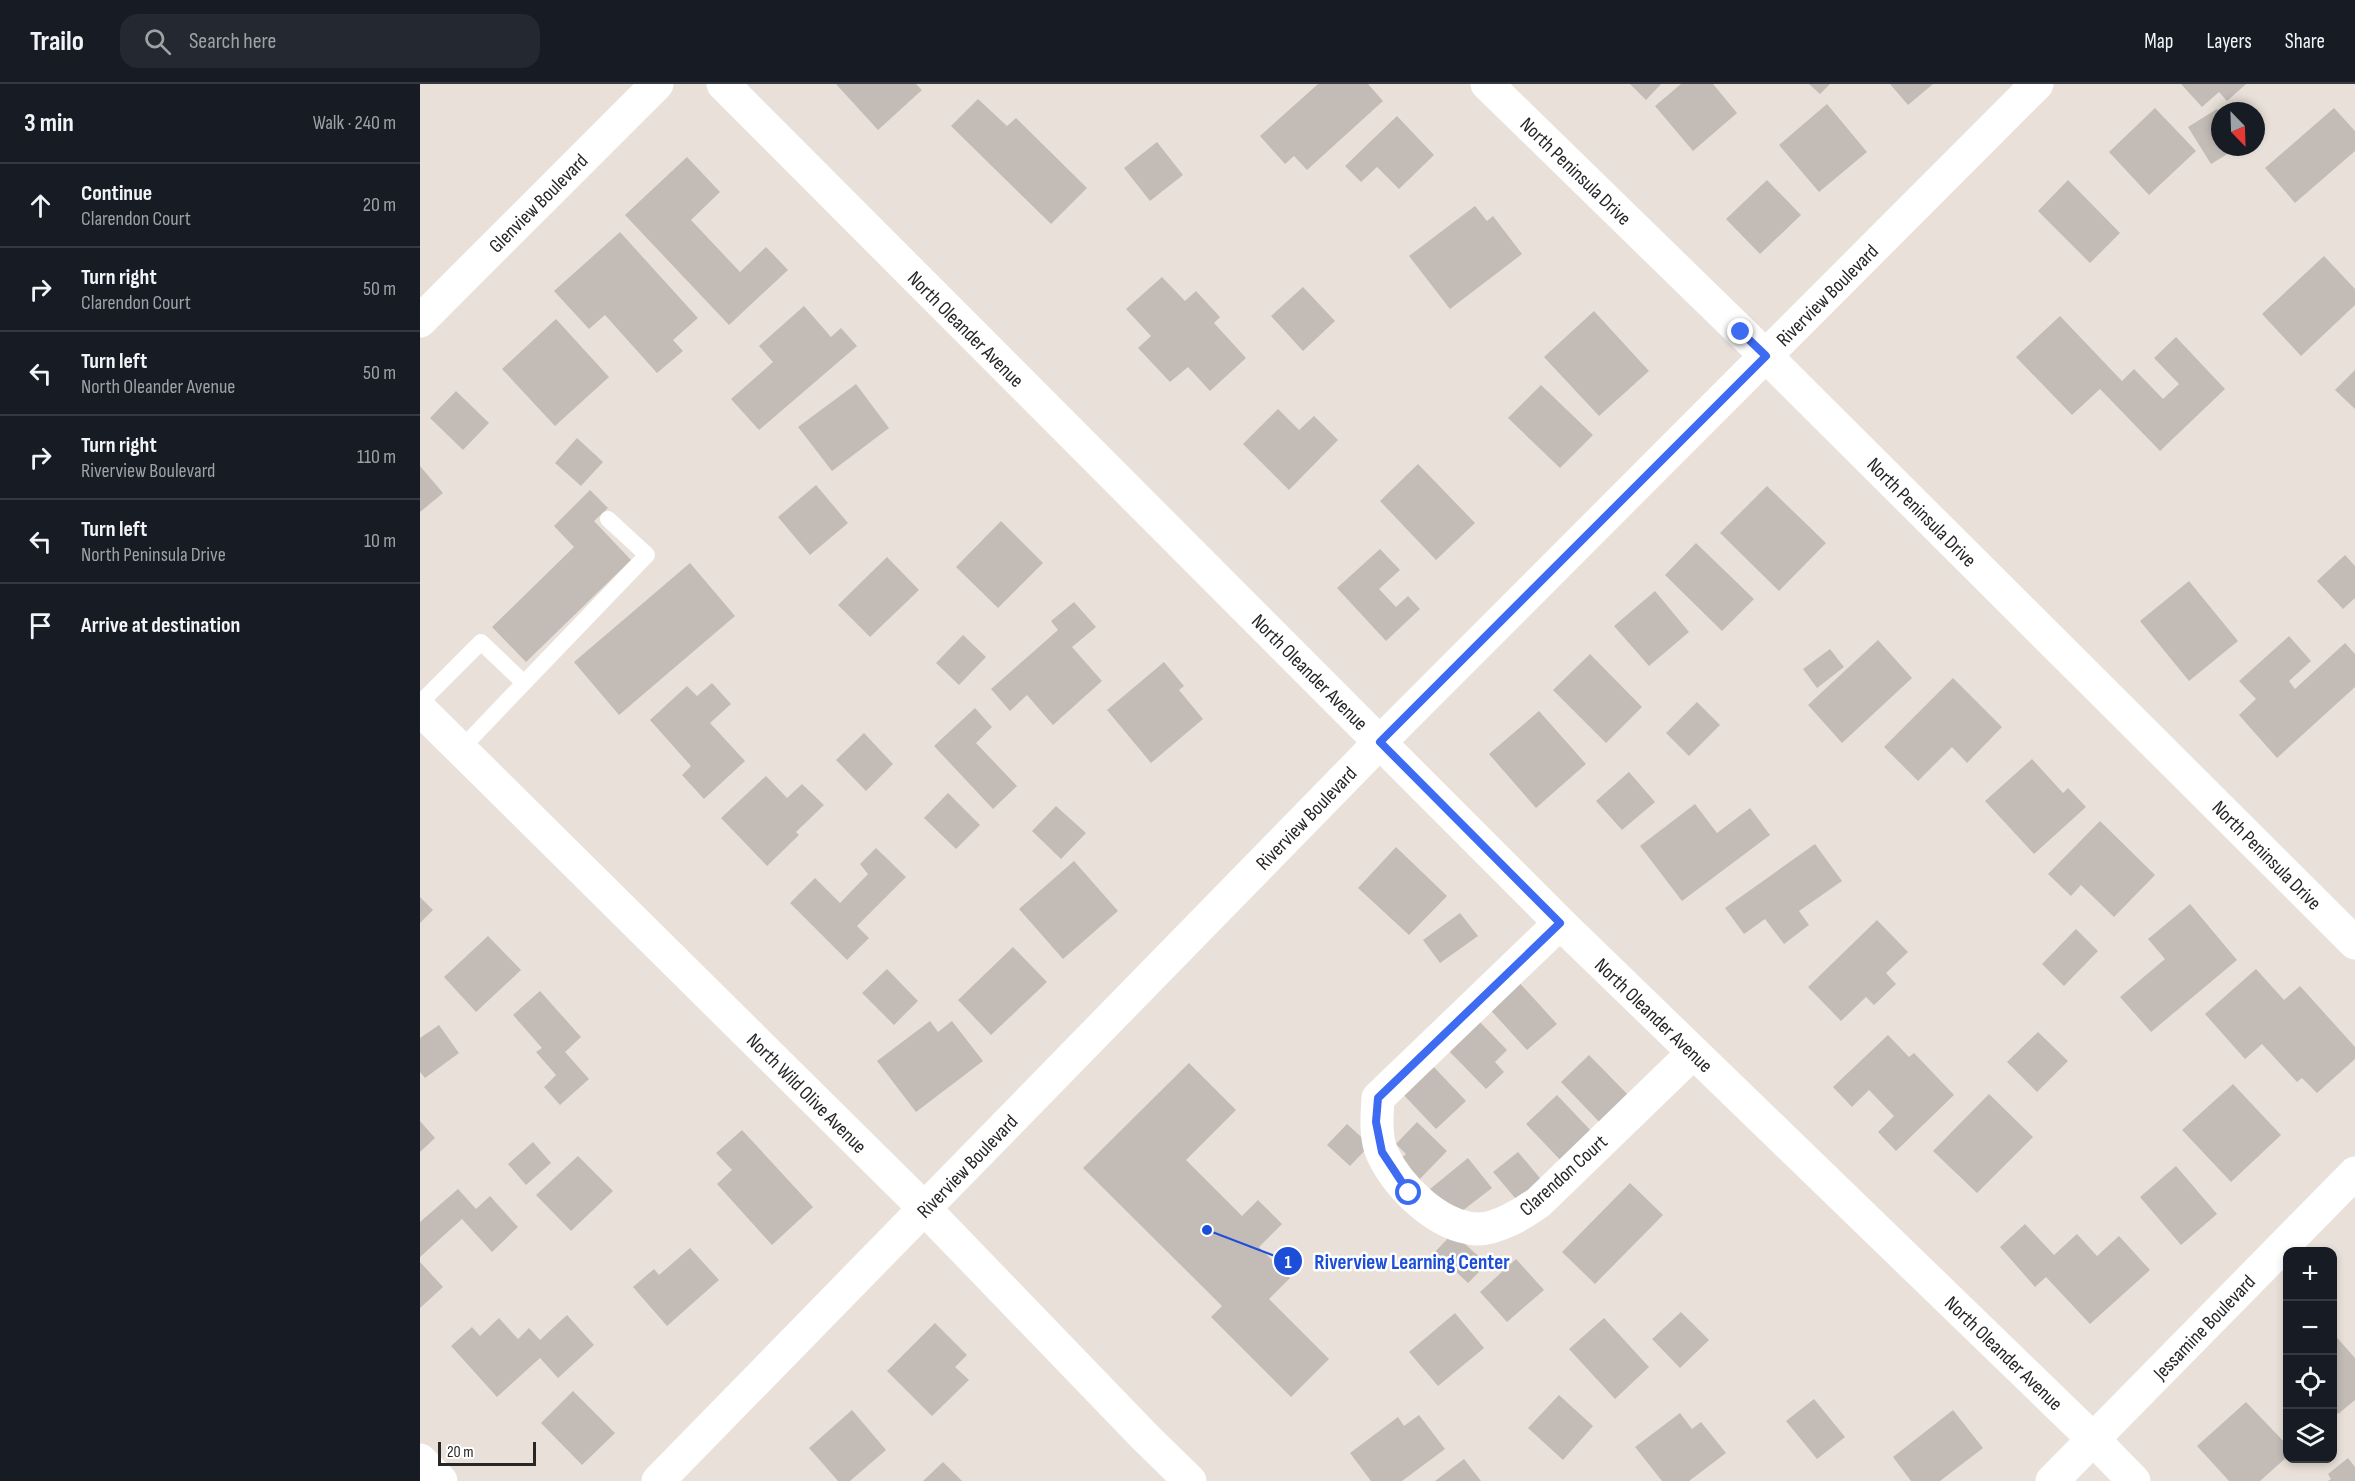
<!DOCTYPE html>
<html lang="en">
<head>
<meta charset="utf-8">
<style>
	body { margin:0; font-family:"Sofia Sans Condensed",sans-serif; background:#242831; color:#f1f3f6 }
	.controls { position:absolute; right:18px; bottom:18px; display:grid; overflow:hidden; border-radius:12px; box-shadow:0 3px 9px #0003 }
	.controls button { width:54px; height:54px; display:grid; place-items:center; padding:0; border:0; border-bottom:2px solid #363941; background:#171b24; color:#f1f3f6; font:30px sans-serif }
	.compass { position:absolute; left:1791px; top:18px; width:54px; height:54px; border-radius:50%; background:#171b24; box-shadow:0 3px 9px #0003; rotate:157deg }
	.scale { position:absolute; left:18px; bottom:15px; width:98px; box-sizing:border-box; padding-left:6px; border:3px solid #272727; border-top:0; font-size:16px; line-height:21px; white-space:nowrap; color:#272727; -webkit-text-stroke:4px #fff; paint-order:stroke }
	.stop { position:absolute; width:18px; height:18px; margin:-14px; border:4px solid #3d6cf3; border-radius:50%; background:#fff }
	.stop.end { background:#3d6cf3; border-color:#fff; box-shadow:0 2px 6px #0008 }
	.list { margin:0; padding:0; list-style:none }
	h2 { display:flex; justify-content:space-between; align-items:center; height:78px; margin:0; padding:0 24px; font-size:26px }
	h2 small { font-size:20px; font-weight:400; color:#9ea1a6 }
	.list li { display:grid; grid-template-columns:39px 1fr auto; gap:18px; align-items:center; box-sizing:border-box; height:84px; padding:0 24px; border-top:2px solid #363941 }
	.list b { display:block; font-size:22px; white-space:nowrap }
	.list p { margin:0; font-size:20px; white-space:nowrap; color:#9ea1a6 }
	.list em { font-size:20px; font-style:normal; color:#9ea1a6 }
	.icon { flex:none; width:33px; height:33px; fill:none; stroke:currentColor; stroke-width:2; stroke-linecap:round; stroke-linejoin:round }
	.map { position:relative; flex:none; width:1935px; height:1397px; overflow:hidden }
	header { display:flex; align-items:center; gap:36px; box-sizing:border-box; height:84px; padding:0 30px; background:#171b24; border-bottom:2px solid #363941 }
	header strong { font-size:28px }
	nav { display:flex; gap:33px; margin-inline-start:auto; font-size:21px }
	.search { width:420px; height:54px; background:#242831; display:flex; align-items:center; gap:15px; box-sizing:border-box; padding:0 21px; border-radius:18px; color:#9ea1a6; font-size:22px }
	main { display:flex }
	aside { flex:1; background:#171b24 }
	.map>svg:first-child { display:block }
</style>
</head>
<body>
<header>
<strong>Trailo</strong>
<div class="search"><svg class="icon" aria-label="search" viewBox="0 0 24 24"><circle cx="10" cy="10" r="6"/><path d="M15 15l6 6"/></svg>Search here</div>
<nav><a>Map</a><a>Layers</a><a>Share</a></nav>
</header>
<main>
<aside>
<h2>3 min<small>Walk · 240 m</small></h2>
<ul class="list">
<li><svg class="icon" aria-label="ahead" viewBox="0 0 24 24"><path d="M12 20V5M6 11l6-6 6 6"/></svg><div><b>Continue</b><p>Clarendon Court</p></div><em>20 m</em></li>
<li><svg class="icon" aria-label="right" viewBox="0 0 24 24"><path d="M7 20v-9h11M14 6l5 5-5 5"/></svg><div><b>Turn right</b><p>Clarendon Court</p></div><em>50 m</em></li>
<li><svg class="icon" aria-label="left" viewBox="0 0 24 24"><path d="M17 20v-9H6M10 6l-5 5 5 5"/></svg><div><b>Turn left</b><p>North Oleander Avenue</p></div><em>50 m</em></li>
<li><svg class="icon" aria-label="right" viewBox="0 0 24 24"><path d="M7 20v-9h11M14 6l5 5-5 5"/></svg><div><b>Turn right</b><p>Riverview Boulevard</p></div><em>110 m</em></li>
<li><svg class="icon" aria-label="left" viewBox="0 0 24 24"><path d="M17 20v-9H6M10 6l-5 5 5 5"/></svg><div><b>Turn left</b><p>North Peninsula Drive</p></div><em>10 m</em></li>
<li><svg class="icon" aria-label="arrive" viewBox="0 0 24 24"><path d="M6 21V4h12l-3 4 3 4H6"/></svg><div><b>Arrive at destination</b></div></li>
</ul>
</aside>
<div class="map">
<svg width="1935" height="1397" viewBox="0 0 1935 1397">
	<rect width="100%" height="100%" fill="#e9e1d9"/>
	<path fill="#c2bbb6" d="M416,0H496L502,6L458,46Z
		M898,0H948L963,17L887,86L874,72L865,80L840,52Z
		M1210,0H1241L1226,16Z
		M1261,0H1293L1317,29L1273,67L1235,22Z
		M1389,0H1410L1400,10Z
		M1470,0H1513L1488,21Z
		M1761,0H1826L1807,17L1799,8L1782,23Z
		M558,15L587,42L596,34L667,104L631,140L531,42Z
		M1407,20L1447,68L1399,108L1359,61Z
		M1735,24L1776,67L1729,111L1689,68Z
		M1914,24L1935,47V67L1875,119L1845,84Z
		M1797,25L1800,30V63H1819L1791,80L1768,43Z
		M977,32L1014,71L979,105L957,83L941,98L925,82Z
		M737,58L763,91L730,117L704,84Z
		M267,73L300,108L271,136L320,188L346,163L368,186L309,241L205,131Z
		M1347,96L1381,131L1340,170L1306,135Z
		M1648,96L1700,149L1670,179L1618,127Z
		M1055,122L1067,137L1073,132L1102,170L1030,225L989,172Z
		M200,148L278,234L253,256L263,267L237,289L185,231L169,245L134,207Z
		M1904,172L1935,205V221L1881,272L1842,230Z
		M742,193L765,217L776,207L800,233L794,239L826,274L790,307L768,283L750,298L718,264L731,252L706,225Z
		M883,203L915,237L883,267L851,232Z
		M384,222L411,253L421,244L437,262L339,346L311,315L353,278L339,262Z
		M1174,227L1229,287L1179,332L1124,273Z
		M1640,232L1702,297L1714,285L1743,315L1759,300L1734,274L1756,253L1805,305L1740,367L1680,305L1652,331L1596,273Z
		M136,235L189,293L135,342L82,285Z
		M1935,286V325L1915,306Z
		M436,300L469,344L412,387L378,343Z
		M1121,301L1173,351L1140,384L1088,334Z
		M36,307L69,339L43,366L10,334Z
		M858,325L879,346L894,332L918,356L869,406L823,360Z
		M157,354L183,378L161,402L135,379Z
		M998,380L1055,439L1016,476L960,417Z
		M0,382L23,409L0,428Z
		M396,401L428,439L390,471L358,433Z
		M1347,402L1406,459L1359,507L1300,449Z
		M170,406L188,424L174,437L211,476L106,578L72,543L154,463L134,442Z
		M581,437L623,479L578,524L536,483Z
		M1276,459L1334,515L1302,547L1245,491Z
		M960,465L980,486L959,505L976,523L988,512L1000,525L966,557L917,504Z
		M1925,471L1935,482V514L1923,525L1897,497Z
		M467,473L499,506L450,553L418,521Z
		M270,479L315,532L199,631L154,578Z
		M1769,497L1818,557L1769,597L1720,537Z
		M1235,507L1269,548L1229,582L1194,542Z
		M654,518L676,543L652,563L682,597L633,641L607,611L590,627L571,605L638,546L631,537Z
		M543,551L566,573L539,601L516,579Z
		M1869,552L1891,577L1869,597L1875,605L1925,559L1935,570V603L1857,674L1819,631L1836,615L1819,597Z
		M1458,556L1492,594L1422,659L1388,621Z
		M1410,565L1424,583L1397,604L1383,585Z
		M1170,570L1222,623L1186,659L1133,606Z
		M744,578L764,602L759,606L783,635L731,679L687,626Z
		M1533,594L1582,643L1547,679L1532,663L1498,697L1464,663Z
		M292,599L311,620L290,639L325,677L284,715L262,691L271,682L230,636L267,602L277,612Z
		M1277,618L1300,641L1269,672L1246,649Z
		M555,624L572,643L556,659L597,702L573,725L514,662Z
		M1119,627L1166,680L1116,724L1069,670Z
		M444,649L473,680L446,707L416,676Z
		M1612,675L1643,709L1648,704L1666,723L1614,770L1565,717Z
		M1209,688L1235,718L1202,746L1176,717Z
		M346,692L367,714L382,700L404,721L376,748L379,751L347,782L301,734Z
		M528,709L560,741L536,765L504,734Z
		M1275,720L1297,749L1330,724L1350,751L1262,817L1220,762Z
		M636,722L666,749L641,775L612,747Z
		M1680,737L1735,791L1694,833L1661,801L1651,812L1628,790Z
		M1395,760L1422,797L1379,827L1389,841L1364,860L1345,835L1324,850L1305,824Z
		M976,763L1027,812L989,851L938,804Z
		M456,764L486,793L437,842L449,854L427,876L370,819L395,794L420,819L448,790L440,780Z
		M654,777L698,827L643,875L599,825Z
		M0,813L13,826L0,839Z
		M1770,820L1817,876L1731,948L1700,913L1745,875L1728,855Z
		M1040,829L1058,852L1020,879L1003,856Z
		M1457,836L1488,868L1466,889L1476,900L1454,921L1446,913L1421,937L1388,903Z
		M1656,845L1678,867L1644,902L1622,880Z
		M68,852L101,886L56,928L24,893Z
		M593,863L627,898L571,951L538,916Z
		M467,885L498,917L474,941L442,909Z
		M1836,885L1864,916L1880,902L1935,963V975L1897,1009L1882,994L1877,998L1842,960L1825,975L1785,930Z
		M1095,894L1137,940L1107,966L1066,921Z
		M120,907L161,953L145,968L169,995L140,1021L124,1003L136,991L116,968L122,964L93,931Z
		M510,937L518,948L532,937L563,977L496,1028L457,977Z
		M1059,937L1087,966L1075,978L1084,988L1066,1005L1029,967Z
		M19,941L39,969L5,994L0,988V954Z
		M1618,948L1648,977L1617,1008L1587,978Z
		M1468,951L1489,973L1494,969L1534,1011L1476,1067L1458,1048L1474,1032L1449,1006L1432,1023L1413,1003Z
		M1169,971L1215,1018L1186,1045L1141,998Z
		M769,979L816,1026L766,1076L822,1132L838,1116L862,1140L839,1163L870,1194L849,1215L909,1275L871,1313L791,1233L802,1222L663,1084Z
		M1011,980L1046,1017L1016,1045L981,1008Z
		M1813,1000L1861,1051L1811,1098L1762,1046Z
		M1569,1010L1613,1053L1557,1109L1513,1067Z
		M1137,1011L1175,1051L1145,1081L1106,1040Z
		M0,1037L15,1054L0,1068Z
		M997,1038L1027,1067L996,1099L976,1079L986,1070L976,1060Z
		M927,1040L950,1061L930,1082L907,1061Z
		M322,1046L393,1123L352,1161L297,1100L312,1086L296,1069Z
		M113,1058L131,1079L106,1101L88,1080Z
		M1098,1068L1125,1100L1101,1121L1073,1088Z
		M158,1072L193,1107L151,1147L116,1111Z
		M1048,1074L1072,1104L1033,1134L1010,1105Z
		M1756,1082L1797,1130L1761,1161L1720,1113Z
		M1210,1099L1243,1131L1175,1200L1142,1168Z
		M38,1105L56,1125L70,1112L98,1143L72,1168L42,1135L0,1173V1138Z
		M1605,1140L1634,1171L1657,1150L1677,1172L1699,1152L1730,1186L1670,1240L1626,1193L1615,1203L1580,1163Z
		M1033,1149L1067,1180L1048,1199L1015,1168Z
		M270,1164L299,1196L247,1242L213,1203L234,1185L239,1191Z
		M1096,1175L1124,1206L1087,1238L1060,1208Z
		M0,1178L23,1203L0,1224Z
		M1261,1228L1289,1256L1260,1284L1232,1255Z
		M1035,1229L1064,1264L1018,1302L989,1268Z
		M147,1231L174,1261L138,1294L120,1274L77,1313L31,1262L52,1243L60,1252L79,1234L98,1255L109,1244L120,1256Z
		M1184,1234L1229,1283L1195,1315L1149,1265Z
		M515,1239L547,1271L535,1283L549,1296L512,1332L467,1287Z
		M1912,1248L1935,1274V1316L1918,1330L1912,1323Z
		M153,1307L195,1349L162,1381L121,1339Z
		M1139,1311L1173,1342L1143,1376L1108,1344Z
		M1394,1315L1425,1353L1397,1375L1366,1337Z
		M1826,1318L1868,1362V1372L1840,1397H1809L1777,1362Z
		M432,1326L466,1366L430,1397H418L389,1364Z
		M1533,1326L1563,1364L1520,1397H1491L1473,1373Z
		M1260,1329L1272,1345L1281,1338L1306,1369L1269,1397H1242L1215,1363Z
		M999,1331L1025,1365L982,1397H951L930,1369L978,1333L984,1342Z
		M1928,1374L1935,1383V1397H1908L1911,1395L1908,1390Z
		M1044,1375L1061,1397H1015Z
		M523,1378L542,1397H503Z"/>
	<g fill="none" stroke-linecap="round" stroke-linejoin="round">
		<path stroke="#fff" stroke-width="16" d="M104,599L227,471L188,435
			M0,619L61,558L104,599L40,666"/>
		<path stroke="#fff" stroke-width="33" d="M303,0L1140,839L1673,1355L1714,1397
			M1067,0L1346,272L1935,859
			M0,237L237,0
			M0,625L505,1125L725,1353L770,1397
			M1140,839L958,1014C957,1031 955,1053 962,1069C978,1103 1017,1142 1056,1145C1076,1146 1104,1129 1119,1118L1273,969
			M0,1376L21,1397
			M238,1397L960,658L1617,0
			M1632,1397L1935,1089"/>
	</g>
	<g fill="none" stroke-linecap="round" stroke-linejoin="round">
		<path stroke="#3d6cf3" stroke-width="8" d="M989,1109L962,1068L956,1038L958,1014L1140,839L960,658L1346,272L1321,248"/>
	</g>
	<g text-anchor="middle" stroke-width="5" stroke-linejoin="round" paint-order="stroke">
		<g font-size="20" fill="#272727" stroke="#fff">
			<text transform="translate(1156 87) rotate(44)" y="7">North Peninsula Drive</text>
			<text transform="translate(118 119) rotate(-45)" y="7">Glenview Boulevard</text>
			<text transform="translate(1407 211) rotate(-45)" y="7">Riverview Boulevard</text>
			<text transform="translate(546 245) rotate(45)" y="7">North Oleander Avenue</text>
			<text transform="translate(1502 428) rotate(45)" y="7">North Peninsula Drive</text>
			<text transform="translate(890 588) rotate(45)" y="7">North Oleander Avenue</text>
			<text transform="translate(886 734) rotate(-46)" y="7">Riverview Boulevard</text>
			<text transform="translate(1847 771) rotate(45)" y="7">North Peninsula Drive</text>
			<text transform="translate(1234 931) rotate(44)" y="7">North Oleander Avenue</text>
			<text transform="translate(387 1009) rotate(45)" y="7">North Wild Olive Avenue</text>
			<text transform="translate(547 1082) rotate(-46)" y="7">Riverview Boulevard</text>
			<text transform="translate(1143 1091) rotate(-42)" y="7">Clarendon Court</text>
			<text transform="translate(1784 1243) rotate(-46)" y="7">Jessamine Boulevard</text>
			<text transform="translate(1584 1269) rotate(44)" y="7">North Oleander Avenue</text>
		</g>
	</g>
	<path fill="none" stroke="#1d4ed8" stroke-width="2" d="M787 1146L868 1177"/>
	<g fill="#1d4ed8" stroke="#fff" stroke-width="2">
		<circle cx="787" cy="1146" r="6"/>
		<circle cx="868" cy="1177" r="15"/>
	</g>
	<g font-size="18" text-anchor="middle" font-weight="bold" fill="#fff">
		<text x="868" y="1184">1</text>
	</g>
	<g font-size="21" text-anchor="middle" font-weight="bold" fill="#1d4ed8" stroke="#fff" stroke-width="5" stroke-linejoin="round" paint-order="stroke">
		<text x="992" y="1185">Riverview Learning Center</text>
	</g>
</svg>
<div class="controls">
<button>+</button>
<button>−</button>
<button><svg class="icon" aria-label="locate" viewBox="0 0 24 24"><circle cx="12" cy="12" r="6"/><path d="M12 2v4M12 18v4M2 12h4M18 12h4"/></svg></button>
<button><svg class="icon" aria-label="layers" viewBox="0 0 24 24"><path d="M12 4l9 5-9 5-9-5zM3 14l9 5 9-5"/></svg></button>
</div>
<svg class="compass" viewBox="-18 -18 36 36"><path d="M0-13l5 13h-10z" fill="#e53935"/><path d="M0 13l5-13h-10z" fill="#9ea1a6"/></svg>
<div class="scale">20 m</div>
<div class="stop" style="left:989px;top:1109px"></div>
<div class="stop end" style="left:1321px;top:248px"></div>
</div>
</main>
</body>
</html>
